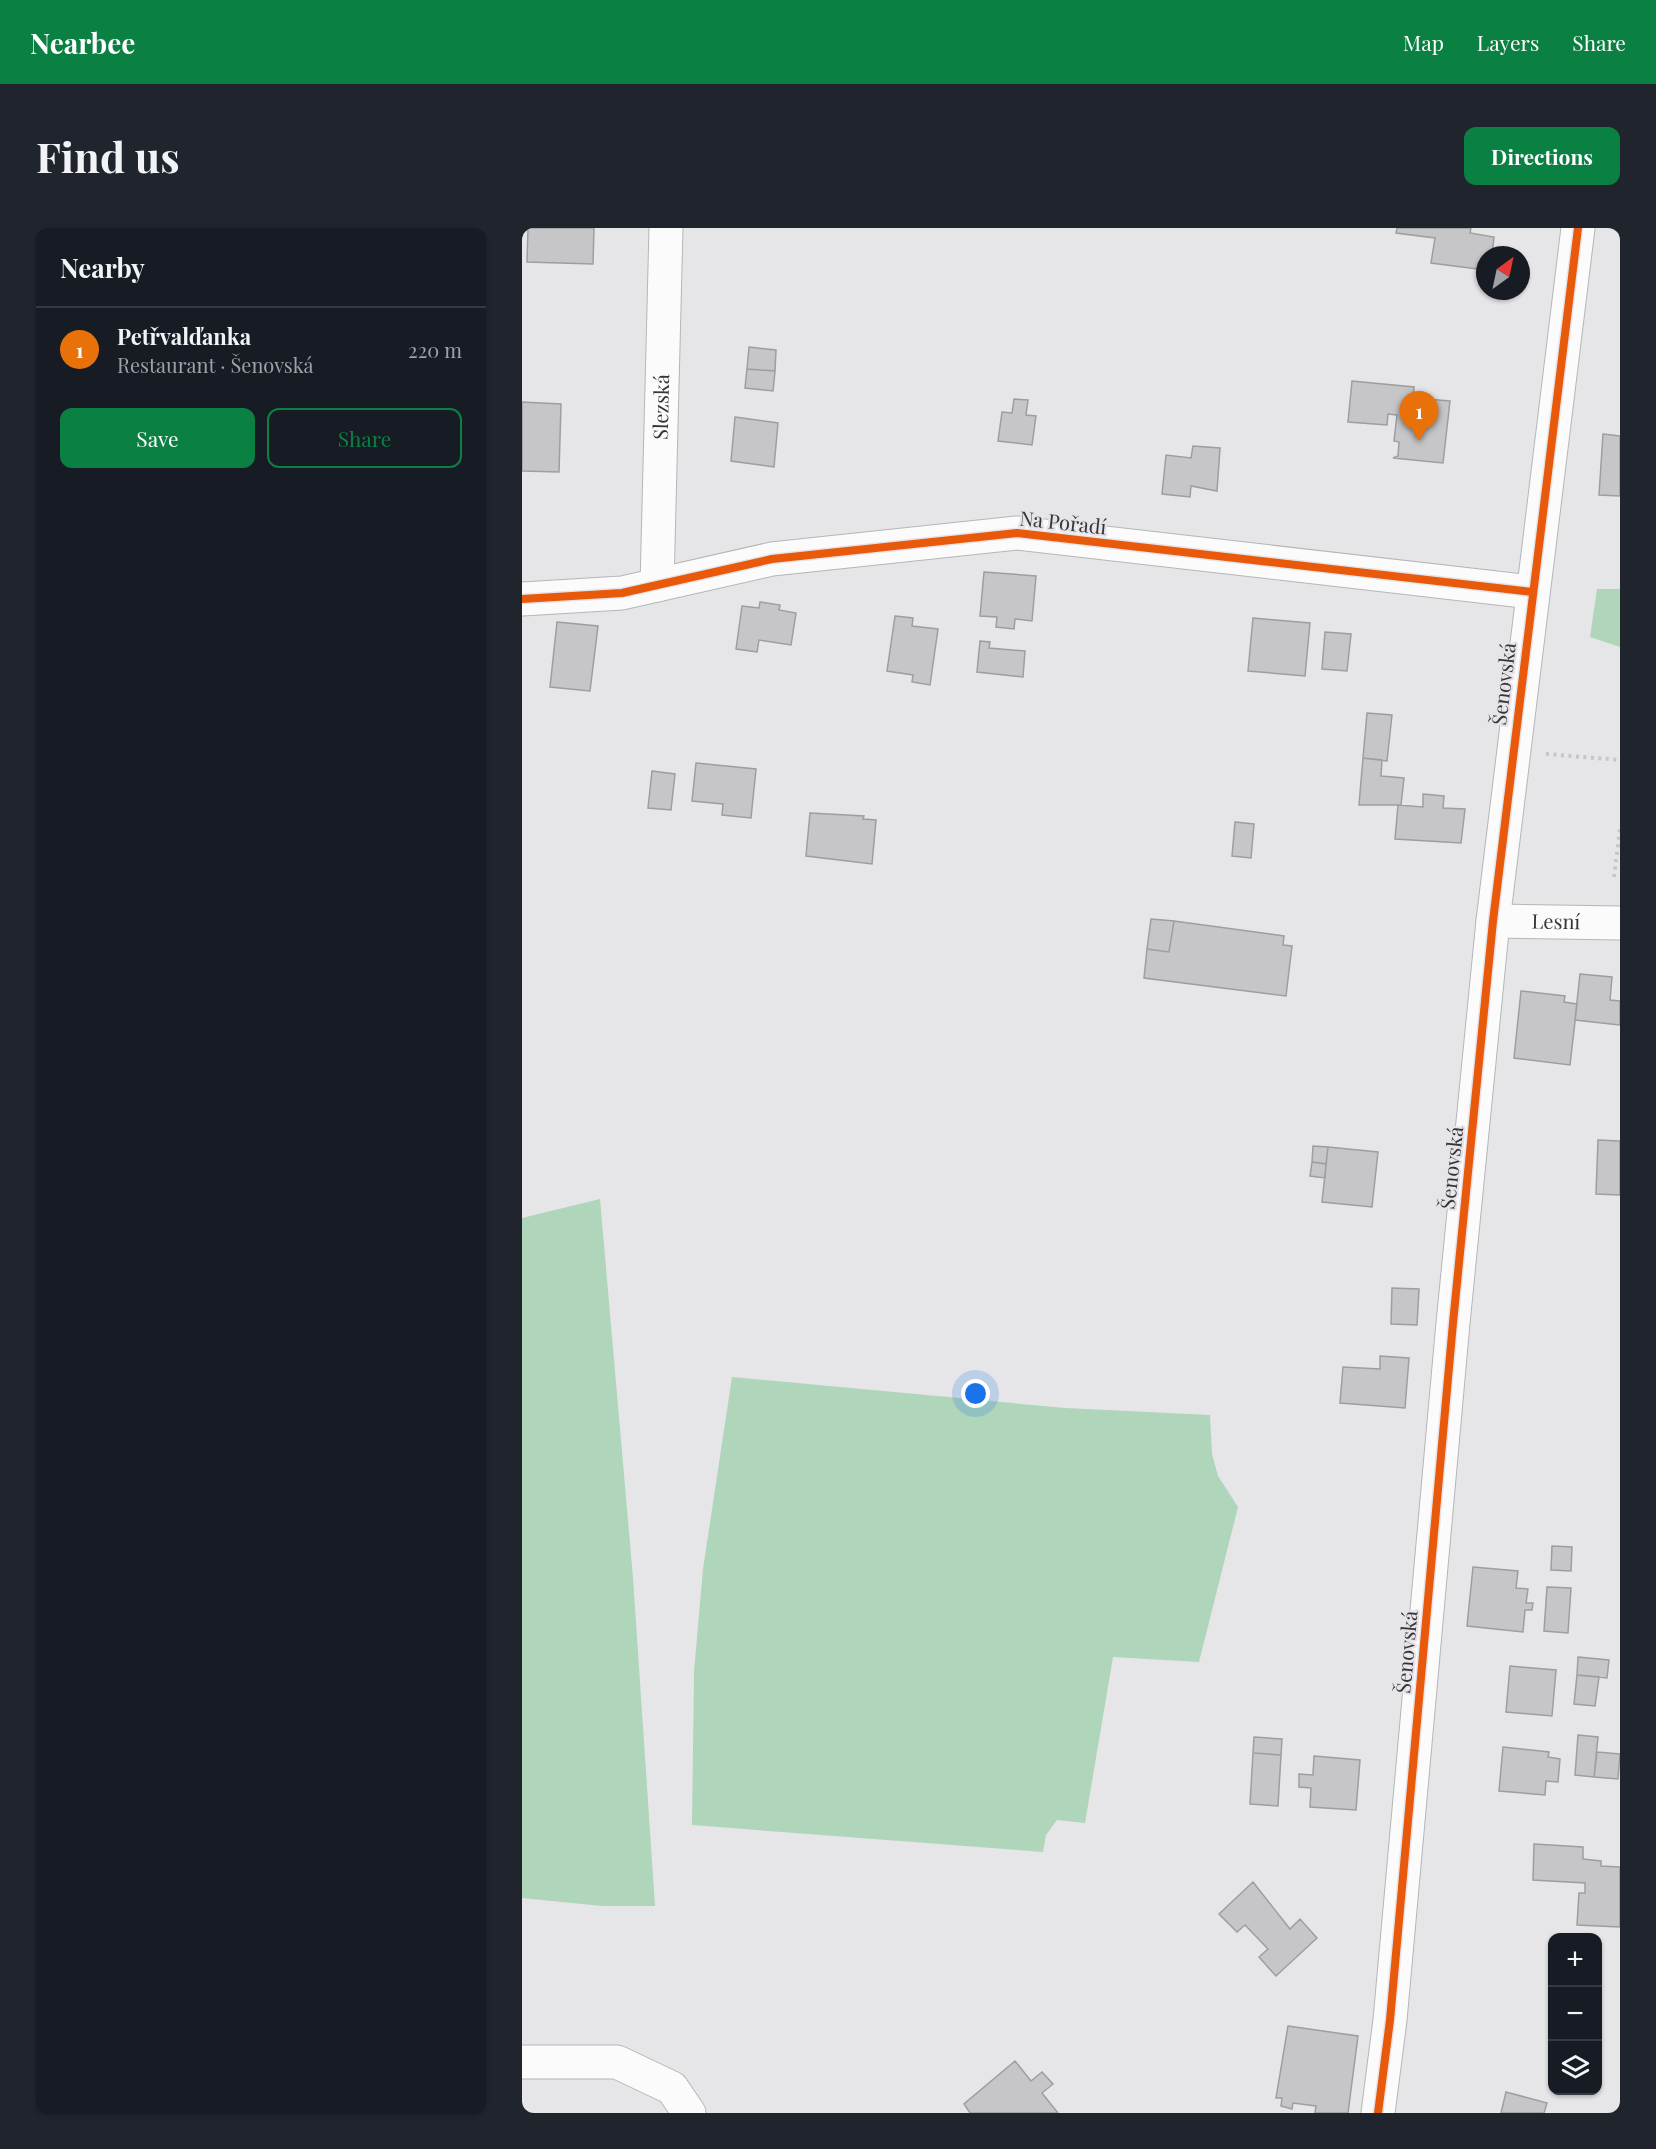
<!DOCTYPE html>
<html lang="en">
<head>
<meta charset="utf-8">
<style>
	body { margin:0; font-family:"Playfair Display",serif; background:#20242c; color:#f1f3f6 }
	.controls { position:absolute; right:18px; bottom:18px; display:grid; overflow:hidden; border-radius:12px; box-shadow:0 2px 4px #0004 }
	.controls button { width:54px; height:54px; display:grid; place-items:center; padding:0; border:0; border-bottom:2px solid #363941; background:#171b24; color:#f1f3f6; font:30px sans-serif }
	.compass { position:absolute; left:954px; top:18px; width:54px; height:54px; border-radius:50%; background:#171b24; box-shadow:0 2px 4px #0004; rotate:33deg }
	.you { position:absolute; left:454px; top:1166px; width:21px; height:21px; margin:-15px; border:4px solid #fff; border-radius:50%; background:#1a73e8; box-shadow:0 0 0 9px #1a73e833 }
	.badge { display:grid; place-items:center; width:39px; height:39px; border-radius:50%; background:#0b8043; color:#fff; font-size:20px; font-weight:700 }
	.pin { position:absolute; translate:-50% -50px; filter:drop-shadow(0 2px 3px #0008) }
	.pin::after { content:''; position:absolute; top:32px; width:21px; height:18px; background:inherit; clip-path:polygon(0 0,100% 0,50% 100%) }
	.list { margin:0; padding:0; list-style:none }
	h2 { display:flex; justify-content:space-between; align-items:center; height:78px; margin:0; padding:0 24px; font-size:26px }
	h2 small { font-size:20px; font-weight:400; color:#9ea1a6 }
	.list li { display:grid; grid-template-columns:39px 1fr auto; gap:18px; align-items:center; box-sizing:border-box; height:84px; padding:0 24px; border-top:2px solid #363941 }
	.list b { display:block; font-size:22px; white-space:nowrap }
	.list p { margin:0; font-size:20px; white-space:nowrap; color:#9ea1a6 }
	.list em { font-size:20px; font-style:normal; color:#9ea1a6 }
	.actions { display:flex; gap:12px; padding:18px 24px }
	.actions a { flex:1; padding:14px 0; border:2px solid #0b8043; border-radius:12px; text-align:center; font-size:21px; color:#0b8043 }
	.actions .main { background:#0b8043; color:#fff }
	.icon { flex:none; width:33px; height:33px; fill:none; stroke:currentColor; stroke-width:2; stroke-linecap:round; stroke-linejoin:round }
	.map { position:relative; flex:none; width:1098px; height:1885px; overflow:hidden; border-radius:12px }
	header { display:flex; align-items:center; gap:36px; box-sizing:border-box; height:84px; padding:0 30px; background:#0b8043; color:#fff }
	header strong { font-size:28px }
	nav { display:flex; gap:33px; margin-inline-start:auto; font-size:21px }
	.intro { display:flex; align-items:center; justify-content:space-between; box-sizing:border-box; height:144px; padding:0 36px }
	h1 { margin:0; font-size:42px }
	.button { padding:15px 27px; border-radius:12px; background:#0b8043; color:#fff; font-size:21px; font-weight:700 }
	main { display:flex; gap:36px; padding:0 36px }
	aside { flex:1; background:#171b24; border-radius:12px; box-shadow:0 2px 4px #0004 }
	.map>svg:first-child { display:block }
</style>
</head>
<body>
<header>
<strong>Nearbee</strong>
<nav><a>Map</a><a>Layers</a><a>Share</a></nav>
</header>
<div class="intro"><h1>Find us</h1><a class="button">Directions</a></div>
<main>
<aside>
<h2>Nearby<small></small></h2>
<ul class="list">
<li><span class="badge" style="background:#e8710a">1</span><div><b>Petřvalďanka</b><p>Restaurant · Šenovská</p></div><em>220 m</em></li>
</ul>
<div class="actions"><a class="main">Save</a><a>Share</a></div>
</aside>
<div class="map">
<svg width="1098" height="1885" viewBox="0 0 1098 1885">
	<rect width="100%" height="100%" fill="#e6e5e8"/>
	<path fill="#afd5ba" d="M1075,361H1098V419L1068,409Z
		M78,971L111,1350L133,1678H80L0,1670V990Z
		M210,1149L543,1180L688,1187L690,1226L696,1248L716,1279L677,1434L591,1429L563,1595L535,1592L524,1607L521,1624L170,1597L172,1444L181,1341Z"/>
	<path fill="#c6c6c8" stroke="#9e9d9f" stroke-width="1.5" d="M6,0H72L71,36L5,34Z
		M875,0H949L948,5L972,9L970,27H963V42L909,35L913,10L874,5Z
		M227,119L254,122L253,143L225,141Z
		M225,141L253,143L251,163L223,160Z
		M830,153L892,159L891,170L928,173L921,235L871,230L876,228L877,214L872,213L875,187L866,186L865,197L826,194Z
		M492,171L506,172L504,187L514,188L510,217L476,213L480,184L490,185Z
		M0,174L39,176L37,244L0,243Z
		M213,189L256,195L252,239L209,233Z
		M1081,206L1098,208V268L1077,267Z
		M671,218L698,220L695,263L669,258L668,269L640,266L644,227L669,230Z
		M462,344L514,348L510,393L493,391L492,401L474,399L475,389L458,388Z
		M238,374L258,377L257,382L274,385L269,417L237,412L235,424L214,421L220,378L237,380Z
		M373,388L391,390L390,398L416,401L408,457L390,454L391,447L365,443Z
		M731,390L788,395L783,448L726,443Z
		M35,394L76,398L68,463L28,459Z
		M803,404L829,406L825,443L800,441Z
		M458,413L468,414L467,420L503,423L501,449L455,444Z
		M845,485L870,487L865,533L841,530Z
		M841,530L860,532L859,548L882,550L879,577H837Z
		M174,535L234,541L229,590L200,587L201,576L170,573Z
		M130,543L153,546L149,582L126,580Z
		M901,566L922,568L921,580L943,581L939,615L873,611L876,577L901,579Z
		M288,585L342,588L341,591L354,592L350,636L284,628Z
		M713,594L732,596L729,630L710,628Z
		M629,691L652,693L647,724L625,721Z
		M652,693L762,708L761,717L770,718L764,768L622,750L625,721L647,724Z
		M1058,746L1090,749L1088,772L1098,773V797L1053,792Z
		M999,763L1043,768L1042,774L1055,776L1048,837L992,830Z
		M1076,912L1098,913V967L1074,966Z
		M791,918L806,919L804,936L790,934Z
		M806,919L856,924L850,979L800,974Z
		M790,934L804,936L803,950L788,948Z
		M870,1060L897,1061L895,1097L869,1096Z
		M858,1128L887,1130L883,1180L818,1175L821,1139L858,1141Z
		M1030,1318L1050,1319L1049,1343L1029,1342Z
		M951,1339L996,1343L994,1360L1006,1361L1004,1375H1011L1010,1382H1003L1001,1404L945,1398Z
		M1025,1359L1049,1360L1046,1405L1022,1403Z
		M1056,1429L1087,1432L1085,1450L1055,1447Z
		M988,1438L1034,1442L1030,1488L984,1484Z
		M1055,1447L1077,1449L1073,1478L1052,1476Z
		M1056,1507L1076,1509L1072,1549L1053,1547Z
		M732,1509L760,1511L759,1527L731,1525Z
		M981,1519L1027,1524L1026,1529L1038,1531L1036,1554L1024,1553L1023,1567L977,1563Z
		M1075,1524L1098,1526L1096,1551L1072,1549Z
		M731,1525L759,1527L756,1578L728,1576Z
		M792,1528L838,1532L834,1582L788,1579L789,1560L777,1559V1546L791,1547Z
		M1012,1616L1061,1619V1631L1079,1633V1638L1098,1639V1699L1055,1697L1057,1665H1063V1655L1011,1652Z
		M731,1654L768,1701L778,1691L795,1710L754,1748L737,1729L746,1721L723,1697L715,1704L697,1686Z
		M766,1798L836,1808L826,1885H793L794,1878L771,1875L770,1881L759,1878L760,1870H754Z
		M493,1833L509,1853L520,1844L531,1856L520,1865L536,1885H448L442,1876Z
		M984,1864L1025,1875L1022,1885H979Z"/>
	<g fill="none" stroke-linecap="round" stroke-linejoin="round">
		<defs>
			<g id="street">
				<path id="s1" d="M135,357L144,0"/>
				<path d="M0,371L100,365L250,331L495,305L1010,364"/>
				<path id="s2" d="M971,693L1098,695"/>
				<path d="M0,1834H95L150,1860L167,1885"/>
			</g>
			<path id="secondary" d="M856,1885L868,1792L931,1095L971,693L1056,0"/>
		</defs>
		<use href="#street" stroke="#b6b5b7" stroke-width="35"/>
		<use href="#secondary" stroke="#b6b5b7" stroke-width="35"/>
		<path stroke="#c6c6c7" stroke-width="4" stroke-dasharray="3 4.5" stroke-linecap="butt" d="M1024,526L1098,532
			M1092,649L1098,601"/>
		<use href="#street" stroke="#fbfbfc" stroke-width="33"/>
		<use href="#secondary" stroke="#fbfbfc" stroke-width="33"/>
		<defs>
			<path id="cycleway" d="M0,371L100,365L250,331L495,305L1010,364
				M856,1885L868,1792L931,1095L971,693L1056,0"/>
		</defs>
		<use href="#cycleway" stroke="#e6e4e9" stroke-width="11"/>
		<use href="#cycleway" stroke="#e8590c" stroke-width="8"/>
	</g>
	<g text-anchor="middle" stroke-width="4.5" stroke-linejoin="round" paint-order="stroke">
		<g font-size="20" fill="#353436" stroke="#e6e4e9">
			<text dy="7" stroke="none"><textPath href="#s1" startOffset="178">Slezská</textPath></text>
			<text transform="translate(541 295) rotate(6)" y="7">Na Pořadí</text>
			<text transform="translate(982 456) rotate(-83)" y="7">Šenovská</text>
			<text dy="7" stroke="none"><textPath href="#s2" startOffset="63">Lesní</textPath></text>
			<text transform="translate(930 940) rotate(-84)" y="7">Šenovská</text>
			<text transform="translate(885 1424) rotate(-85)" y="7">Šenovská</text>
		</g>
	</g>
</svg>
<div class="controls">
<button>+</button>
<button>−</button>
<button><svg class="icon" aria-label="layers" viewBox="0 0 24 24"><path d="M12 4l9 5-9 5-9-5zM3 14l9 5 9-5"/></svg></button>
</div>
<svg class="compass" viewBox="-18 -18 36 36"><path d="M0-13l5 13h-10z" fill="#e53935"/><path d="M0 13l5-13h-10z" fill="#9ea1a6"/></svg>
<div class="you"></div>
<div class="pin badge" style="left:897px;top:213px;background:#e8710a">1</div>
</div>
</main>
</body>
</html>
